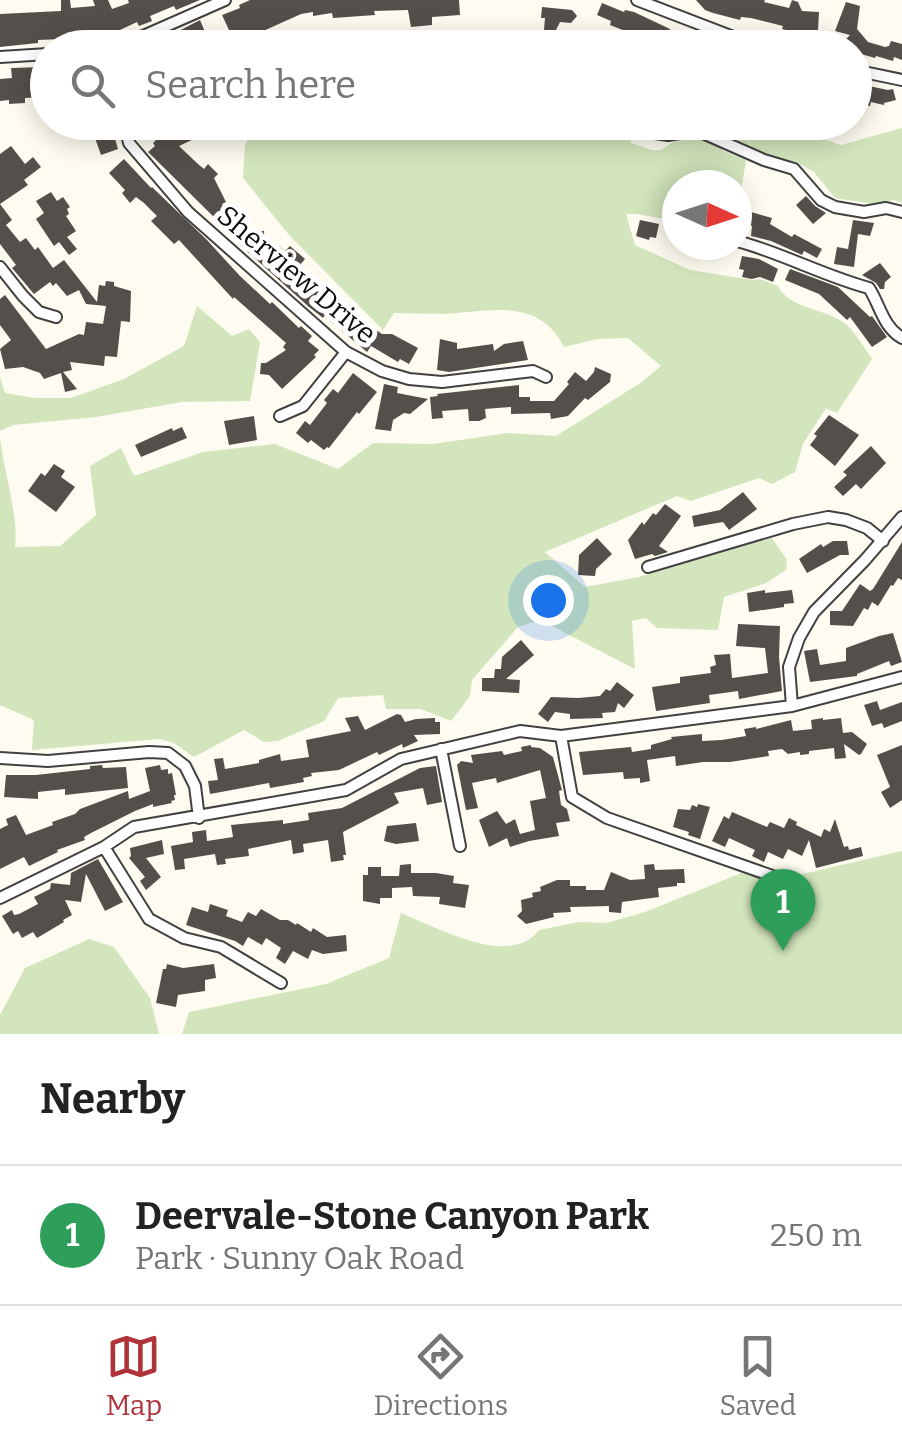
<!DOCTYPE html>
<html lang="en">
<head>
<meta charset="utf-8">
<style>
	body { margin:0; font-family:Bitter,serif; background:#f2f2f2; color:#222 }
	.compass { position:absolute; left:662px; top:170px; width:90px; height:90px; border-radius:50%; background:#fff; box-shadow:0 5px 25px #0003; rotate:93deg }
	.you { position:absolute; left:548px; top:600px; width:35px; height:35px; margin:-25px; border:8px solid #fff; border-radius:50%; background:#1a73e8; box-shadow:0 0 0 15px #1a73e833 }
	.badge { display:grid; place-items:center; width:65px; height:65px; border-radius:50%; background:#b1333a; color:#fff; font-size:32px; font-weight:700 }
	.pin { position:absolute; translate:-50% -82px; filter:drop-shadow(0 2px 5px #0008) }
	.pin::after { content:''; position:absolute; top:52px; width:35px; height:30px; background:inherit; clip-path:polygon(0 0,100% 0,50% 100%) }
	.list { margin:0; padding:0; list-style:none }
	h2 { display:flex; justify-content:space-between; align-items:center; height:130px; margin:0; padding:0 40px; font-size:42px }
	h2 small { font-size:32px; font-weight:400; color:#767676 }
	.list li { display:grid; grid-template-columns:65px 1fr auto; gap:30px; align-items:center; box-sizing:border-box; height:140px; padding:0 40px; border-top:2px solid #e0e0e0 }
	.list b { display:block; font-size:38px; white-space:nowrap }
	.list p { margin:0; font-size:32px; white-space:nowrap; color:#767676 }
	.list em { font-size:32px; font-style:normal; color:#767676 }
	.icon { flex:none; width:55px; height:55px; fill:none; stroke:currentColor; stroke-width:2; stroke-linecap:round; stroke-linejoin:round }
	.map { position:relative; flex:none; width:902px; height:1034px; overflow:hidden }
	.search { position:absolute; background:#fff; box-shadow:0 5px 25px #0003; left:30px; right:30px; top:30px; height:110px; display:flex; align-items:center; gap:25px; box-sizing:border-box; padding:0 35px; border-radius:55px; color:#767676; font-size:38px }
	.sheet { height:270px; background:#fff }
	nav { display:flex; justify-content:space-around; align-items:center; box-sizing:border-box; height:140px; border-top:2px solid #e0e0e0; background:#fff; font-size:28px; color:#767676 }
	nav a { display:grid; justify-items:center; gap:5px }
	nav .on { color:#b1333a }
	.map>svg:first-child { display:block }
</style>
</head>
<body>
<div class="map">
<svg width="902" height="1034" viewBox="0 0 902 1034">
	<rect width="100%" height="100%" fill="#fefbf0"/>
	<path fill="#d2e5bc" d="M606,31L652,47H435L485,32L520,40Z
		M562,122L563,124L603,123L630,131L631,143L652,150H661L673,142L703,136L711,139L723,151L746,160L740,198L737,197V185H677V189L671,193L665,219L637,214H626L635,245L690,270L753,280L760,279L778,286C789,310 829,308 848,326C857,335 865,349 872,359L837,413L826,408L803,444L795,472L772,484L759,478L691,501L677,496L545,552L585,587L639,577L772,538L787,560L786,570L766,583L724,597L718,630L657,628L646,618L632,621L635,669L540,620L518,627L472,680L470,696L451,721L421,709H386L383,695L338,698L324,721L278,741L264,742L244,730L194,757L174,743L159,739L32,750L34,720L0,705V436C3,471 19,514 15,547L60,546L96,515L90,466L121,448L134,476L203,452L275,444L338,469L373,443L433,444L508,433L556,436L642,382L661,366L628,338L597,339L564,347C538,296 489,312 443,314C427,314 410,313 394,313L383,330L289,235L243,178L245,145L256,123Z
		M726,123H784L786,126L841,145L902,128V203L895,200L874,204L835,198L814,172L795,161H774L765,157L720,130Z
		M197,306L232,336L249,329L260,342L250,401L182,402L96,417L13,425L0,431V377L5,393L35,398H71L124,379L184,346Z
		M902,851V1034H182L189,1012L326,984L389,958L401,913C436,927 510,969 539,930L579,922L606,923L645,912L744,872L786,887L794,876Z
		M89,939L114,947L150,998L159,1034H0V1015L25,968Z"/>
	<path fill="#554f4b" d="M61,0H70L71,8L95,6L93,0H108L112,9L129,3L128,0H200L176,10L174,6L150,16L152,21L139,26L137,22L105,37L103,32L76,33L77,42L62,43V39L38,40V43L0,47V14L61,11Z
		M250,0H459L460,15L432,17V25L411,27L408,10L374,11L375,15L333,18L332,13L313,16V12L301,14L261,32L248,40L250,45L245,48H146L200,20L208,39L229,30L222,15L240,8L239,5Z
		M696,0H765L764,2L789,8L792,0L798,2L802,11L819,12L818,30L825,31L823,46L797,44L798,33L782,29L783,26L751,18L741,17L740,20L713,13L705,10Z
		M846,2L860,6L857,29L868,42L885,47L889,46L891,41L902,44V60L894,57L893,61L876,56L875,58L854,52V48H848L843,42L850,35L835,31Z
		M602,3L624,12L625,10L634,12L670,29L665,42L639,32L638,36L610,25L611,21L597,15Z
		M542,7L572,10L577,16L571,23L560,22L556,30H544L545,18H541Z
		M43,67L44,71H48V97L25,98V103L9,104V100L0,101V79L12,78L11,68Z
		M854,83L888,90L893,89L896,100L884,103V105L871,102L870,106L854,104Z
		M95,122H110L118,149L101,155L95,138L99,136Z
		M146,122H192L189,130L194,139L179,146L198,164L204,169L208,164L218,174L214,178L226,202L222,204L230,221L224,227L148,152L155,146L153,143L156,140Z
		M11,146L25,164L33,157L41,167L24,180L28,185L0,204L12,220L6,225L20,242L26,238L35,250L38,247L53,268L64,260L97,302L99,285L105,286L106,281L114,282V286L131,291L130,322L121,321L117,357L105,356L104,366L70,362L72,370L63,372L77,389L65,392L61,373L44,379L40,373L23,367L5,369L0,349L11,340L0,325V299L5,295L46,349L79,334L84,335L86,322L103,324L106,306L86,304L79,290L67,296L56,283L53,286L50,282L34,294L12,268L16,265L0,244V154Z
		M124,159L151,188L152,187L207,240L240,276L270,304L272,302L299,328L301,326L312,336L308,341L319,350L314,355L316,357L282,389L269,375L260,374L261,363H266L286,350L283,347L286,343L234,297L233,299L179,240L174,244L151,221L157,216L144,203L136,197L130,203L122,193L125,190L109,173Z
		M51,192L57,201L63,197L70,207L67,209L69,214L66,216L76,231L67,237L77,249L69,255L59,242L54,246L36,219L44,213L36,201Z
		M806,196L815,206L826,213L813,224L796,205Z
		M737,208L772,218L770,224L792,237L794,234L822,249L817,258L804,251L802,255L771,241L751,236L752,226L737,222Z
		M640,220L659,224L656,238L650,237L649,240L636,236Z
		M853,220L874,223L870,236L858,234L854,267L834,264L837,247L848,249Z
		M264,231L265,260L279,246L285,251L290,246L305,259L299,266L328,293L330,292L353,311L351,313L382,334H392L418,348L409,364L400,359L398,362L371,346L367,352L324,316L323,318L309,307L238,243V237L243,232Z
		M742,256L759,259L778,269L773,282L760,277L752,279L742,277L744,270L739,269Z
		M880,263L891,277L885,282L884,289H880L876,283L862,275Z
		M790,269L838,287L870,317L872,316L887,337L872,347L850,317L847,320L819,294L785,280Z
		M440,339L457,343V349L493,344L494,351L504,344L523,341L528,360L449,372L437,370Z
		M595,367L611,374L610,382L588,400L585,398L568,416L551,419L550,413L511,414V407L485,409L486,418L479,421H469L468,409L442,411L443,418L432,419L430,397L438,396L437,394L519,385V397H530V401H554L569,384L567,382L575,372L586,381L594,372Z
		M353,373L377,392L359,414L357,412L329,448L327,447L324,450L311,440L308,443L296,433L305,421L310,425L327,403L324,400L333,389L338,393Z
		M384,384L398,387L397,393L428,399L410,414L404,413L393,420L391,431L375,429Z
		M829,415L859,435L835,466L810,445L817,436L814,434Z
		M254,416L257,440L229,445L224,421Z
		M182,427L187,438L141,457L135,445L172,428L173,431Z
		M871,446L886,463L861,489L856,484L843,496L834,487L847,475L843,472Z
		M54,464L65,471L61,477L75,487L56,512L28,491L41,473L45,476Z
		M743,492L757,509L729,530L723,522L694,527L692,516L720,510Z
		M665,504L681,516L659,546L668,552L655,556L652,554L635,559L628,540L642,522L644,525L653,513L656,515Z
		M597,538L612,554L596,569L595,576L578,575L579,555Z
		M833,541H847L849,555H840L807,573L799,559L821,544L823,547Z
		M902,542V580L898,578L893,586L891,585L878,606L872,602L868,610L864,608L853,626L830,625V611H842L860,584L870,591L873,589Z
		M765,590V593L792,590L794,603L784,604V607L749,612L747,593Z
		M738,624L780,626L779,657L782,691L739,699L738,691L709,695L710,703L656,711L652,687L680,683V677L711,673L710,667L716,665L714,655L730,654L732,678L768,673L765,648L736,646Z
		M893,633L902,662L891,666L889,661L857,674V676L810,682L804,651L817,649L820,665L846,661V648L879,636Z
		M521,640L534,655L506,679L520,680L519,693L482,691V678H494L495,669H501L502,657Z
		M617,682L634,695L624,708L618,703L615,712L602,713L603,718L570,719V714L555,712L548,722L538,714L551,697L578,698L600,696L606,689L610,691Z
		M877,701L880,710L902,702V721L884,728L882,723L872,726L864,705Z
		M397,714L401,715L405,722L416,719L435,718V722H440V734L414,735L418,741L403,748L402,744L379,755L377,752L339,770L311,773L312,776L303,778L304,782L270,788L269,783L210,794L208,781L218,780L214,759L223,758L225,769L259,763V760L280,754L281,761L309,757L306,740L351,731L345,718L358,716L365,730Z
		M823,718V720L841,718L843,733L852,732L867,744L861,754L859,755L844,744L846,758L835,759L834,748L809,751V754L800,755V752L788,754L782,749L768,751L769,756L730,762H703L676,766L675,756L647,760L650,781L640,783V778L624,779L623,772L583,775L579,752L631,747L632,752L651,749V745L672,739L671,737L702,734V741L722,740L746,736L744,729L756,727V729L791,720L793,731L812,729L811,720Z
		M531,745V747L540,748L553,757L562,790L559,791L561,805L567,809L570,821L556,823L559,836L529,841L510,847L507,838L489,847L479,820L497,811L506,824L515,819L520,834L535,830L530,801L546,798L540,770L497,783L496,778L472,783L478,808L466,810L457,765L461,761L473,763L471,755L502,751L504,755L522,751L521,747Z
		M902,745V800L890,808L881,792L890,787L877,755Z
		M102,765L103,768L126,767L128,788L65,795V789L38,792V799L4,797L6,775H36L90,769V766Z
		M160,765L161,770L168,769V774L172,773L176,795H174L175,800L171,801L172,803L153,807V804L135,811L91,833L84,837L85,840L57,850L58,852L29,866L24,857L0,869V829L8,825L6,819L16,815L26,835L53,825L52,822L75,814L80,809L128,791L129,799L150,791L145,768Z
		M436,766L442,802L427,805L423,788L394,793L399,803L343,832L346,855H343L344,860L331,862L328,840L303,844L304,852L293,854L291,840L248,849L249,856L225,859L226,864L217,865L215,854L184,859L185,869L175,870L171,846L193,842L192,832L206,830L207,841L233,837L231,825L283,820V824L309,820L308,813L342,808L420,768Z
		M698,804L710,807L700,839L688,835L689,832L673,827L678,809L690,810L692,805L697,807Z
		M732,812L767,827L770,822L784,828L789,818L797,822L796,825L821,837L824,829L830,832L835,819L844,847L848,846L849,850L861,847L863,856L816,868L809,840L802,856L788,849L783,859L768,852L764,862L752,856L755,850L729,838L725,847L712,841L724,816L729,819Z
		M416,823L419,841L396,844L384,841L387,826Z
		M162,840L164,854L146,858L161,877L146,890L140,881L145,877L129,858L131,856L130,848Z
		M98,859L123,902L105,911L86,874L81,902L65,900L72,915L63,920L64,922L37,938L33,932L22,938L18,931L13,934L2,916L12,910L14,915L19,914L38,904L34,897L50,889L51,883L70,885L71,873Z
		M411,864V873H436L454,876L453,883L469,885L465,908L439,904L440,897L413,896L412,887L392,888V898H380V904L363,901V875H368V867H381V876H399L400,865Z
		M654,864L655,870L684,869L685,883H677V886L658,888L659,897L622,902L621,913L609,912V906L570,907L571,912L553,913L554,917L526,924L517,916L522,911L521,900L533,897L532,893L541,891L540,887L557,880H570V886H586V890H604L611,872L630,880L645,879L644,865Z
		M210,904L228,910L226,916L242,922L248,912L256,916L261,909L280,920H288L296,925L297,923L311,932L313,928L327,937L346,935L347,951L323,954L312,950L308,959L293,951L285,964L276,958L281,948L266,938L262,945L248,937L243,946L235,941L186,925L192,907L208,912Z
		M167,964L183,968L214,964L216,978L205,980V991L178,995L176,1007L156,1003L163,969H166Z"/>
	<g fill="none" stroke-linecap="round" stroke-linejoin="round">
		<defs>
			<path id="minor" d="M637,0L762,48
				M116,48L225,0
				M0,57L48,54
				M854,70L902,80
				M124,122L129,143L188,212L346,352L382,371L409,379L442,382L533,371L546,377
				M620,122L642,131L668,135L696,130L764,160L794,169L821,200L835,207L864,212L886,208L902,212
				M737,241C782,253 824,276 869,288C880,305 883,327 902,338
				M0,267L23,296L39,312L56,317
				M280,416L303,406L346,352
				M648,567L793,524L828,517L846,520L867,528L883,541
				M792,706L789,667L799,638L814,612L865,560L902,517
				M561,736L572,797L607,818L784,880
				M441,749L460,846
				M0,758L48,761L149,752L168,753L185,766L195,786L199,818
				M104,847L149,919L184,938L221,947L281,983
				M0,898L104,847L134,827L346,790L401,759L520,731L561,736L792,706L902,677"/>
		</defs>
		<use href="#minor" stroke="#414141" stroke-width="14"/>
		<use href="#minor" stroke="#fff" stroke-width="10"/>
	</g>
	<g text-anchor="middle" stroke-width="10" stroke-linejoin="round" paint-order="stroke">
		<g font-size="28" fill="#0e0e0e" stroke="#fff">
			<text transform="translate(297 274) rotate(40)" y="10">Sherview Drive</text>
		</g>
	</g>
</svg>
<svg class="compass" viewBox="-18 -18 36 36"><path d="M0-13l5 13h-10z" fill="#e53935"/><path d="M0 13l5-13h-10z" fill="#767676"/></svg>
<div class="you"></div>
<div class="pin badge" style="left:783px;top:951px;background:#2e9e5b">1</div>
<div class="search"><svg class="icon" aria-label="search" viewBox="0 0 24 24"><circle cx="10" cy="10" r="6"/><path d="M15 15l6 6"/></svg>Search here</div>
</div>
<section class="sheet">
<h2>Nearby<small></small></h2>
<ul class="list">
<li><span class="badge" style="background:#2e9e5b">1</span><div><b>Deervale-Stone Canyon Park</b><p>Park · Sunny Oak Road</p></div><em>250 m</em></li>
</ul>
</section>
<nav>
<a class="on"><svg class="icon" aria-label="map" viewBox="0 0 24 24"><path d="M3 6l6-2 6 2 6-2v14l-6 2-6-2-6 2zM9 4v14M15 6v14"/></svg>Map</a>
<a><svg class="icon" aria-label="directions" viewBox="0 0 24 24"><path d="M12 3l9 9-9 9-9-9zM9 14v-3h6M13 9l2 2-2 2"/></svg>Directions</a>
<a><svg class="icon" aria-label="saved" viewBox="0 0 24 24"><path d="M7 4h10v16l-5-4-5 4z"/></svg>Saved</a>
</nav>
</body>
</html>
